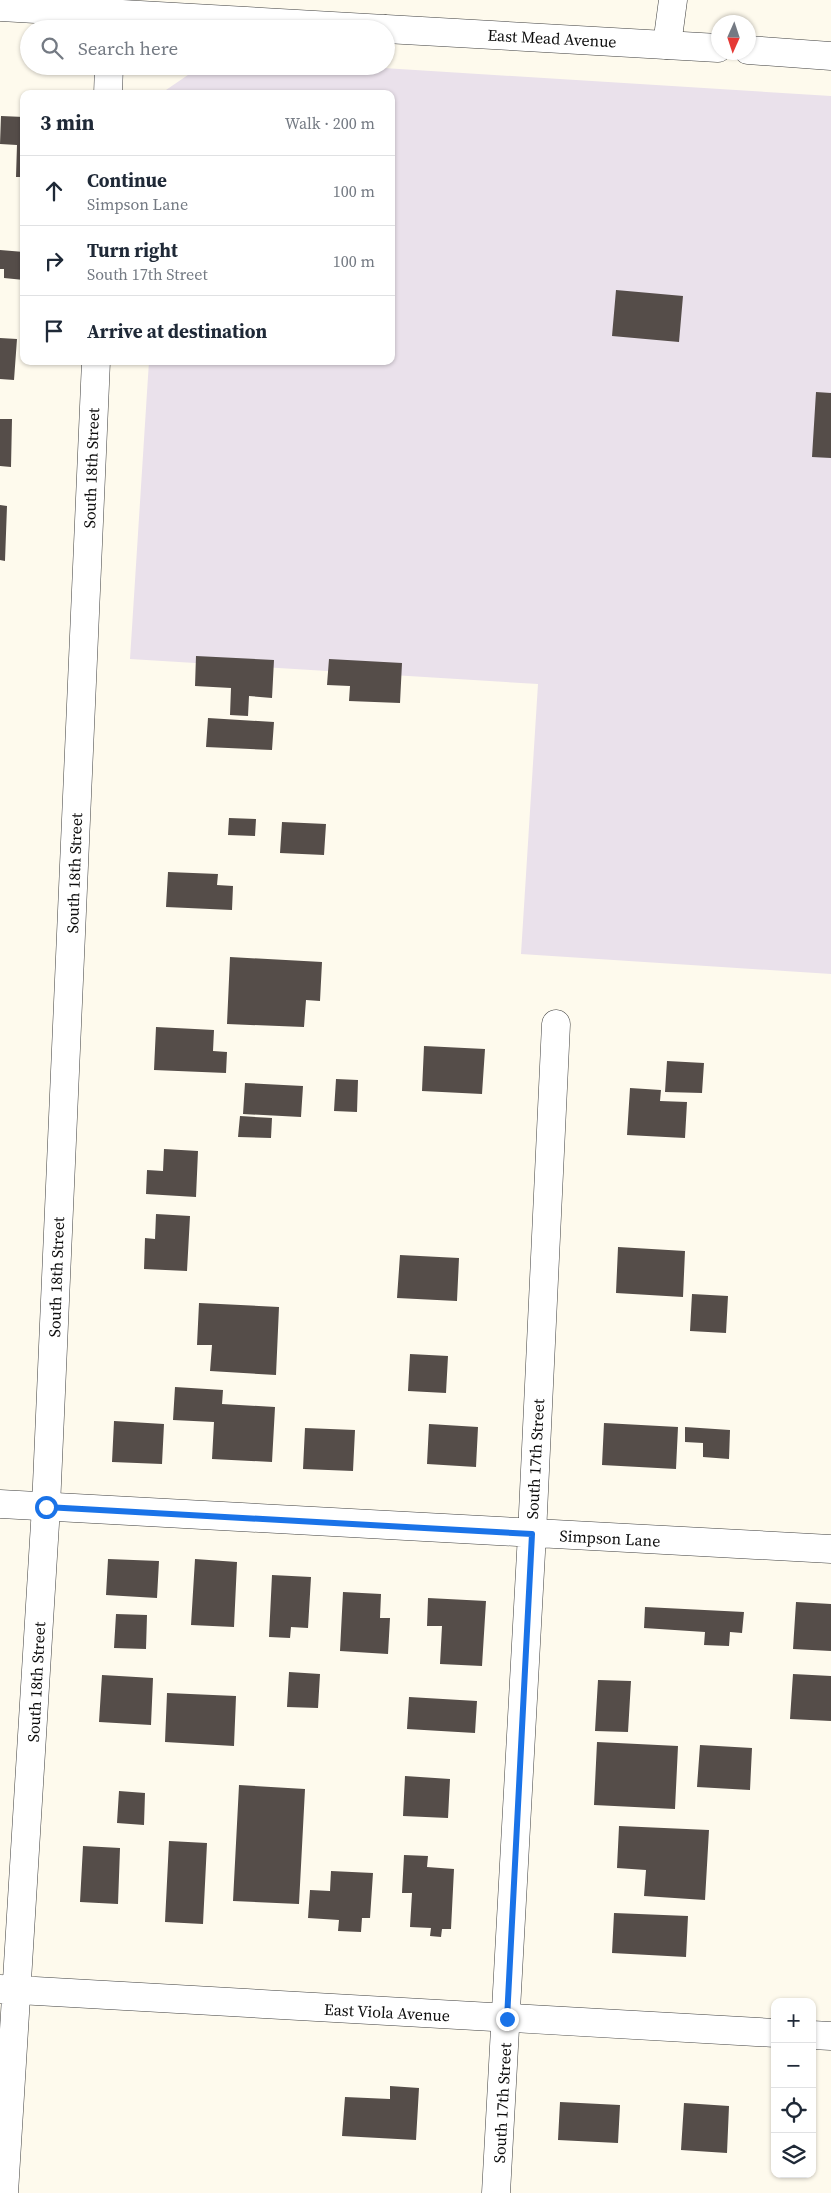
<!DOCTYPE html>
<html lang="en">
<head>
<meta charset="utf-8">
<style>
	body { margin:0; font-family:"Source Serif 4",serif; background:#f2f2f3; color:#1f2937 }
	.controls { position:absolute; right:15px; bottom:15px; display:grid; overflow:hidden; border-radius:10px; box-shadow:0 1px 4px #0004 }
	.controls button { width:45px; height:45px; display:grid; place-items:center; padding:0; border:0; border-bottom:1px solid #e0e1e3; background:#fff; color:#1f2937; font:25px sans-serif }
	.compass { position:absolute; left:711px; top:15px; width:45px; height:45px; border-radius:50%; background:#fff; box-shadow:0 1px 4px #0004; rotate:183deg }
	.stop { position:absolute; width:15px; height:15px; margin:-11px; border:4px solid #1a73e8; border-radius:50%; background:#fff }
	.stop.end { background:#1a73e8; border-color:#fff; box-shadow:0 1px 5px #0008 }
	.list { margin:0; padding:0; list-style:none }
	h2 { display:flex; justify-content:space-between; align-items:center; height:65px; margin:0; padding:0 20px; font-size:21px }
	h2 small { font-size:16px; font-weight:400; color:#747a83 }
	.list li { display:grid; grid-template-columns:32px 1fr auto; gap:15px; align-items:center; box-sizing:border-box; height:70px; padding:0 20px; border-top:1px solid #e0e1e3 }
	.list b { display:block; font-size:19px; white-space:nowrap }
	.list p { margin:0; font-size:16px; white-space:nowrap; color:#747a83 }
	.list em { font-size:16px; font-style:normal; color:#747a83 }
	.icon { flex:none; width:28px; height:28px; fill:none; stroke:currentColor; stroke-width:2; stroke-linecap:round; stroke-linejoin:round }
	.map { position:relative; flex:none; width:831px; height:2193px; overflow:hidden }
	.search { position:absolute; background:#fff; box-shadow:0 1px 4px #0004; left:20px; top:20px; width:375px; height:55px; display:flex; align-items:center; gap:12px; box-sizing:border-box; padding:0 18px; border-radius:28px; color:#747a83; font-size:19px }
	.panel { position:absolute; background:#fff; box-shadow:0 1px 4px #0004; left:20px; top:90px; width:375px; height:275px; border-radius:10px }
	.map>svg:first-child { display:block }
</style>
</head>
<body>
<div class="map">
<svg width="831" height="2193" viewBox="0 0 831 2193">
	<rect width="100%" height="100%" fill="#fefaed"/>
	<path fill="#eae1eb" d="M201,66H352L831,96V974L521,954L538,684L130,659L149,361H391V94H166V90Z"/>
	<path fill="#554d49" d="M1,116L24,117V177H16L17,145L0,144Z
		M0,250L24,252V280L4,278V269H0Z
		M616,290L683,296L679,342L612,336Z
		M0,338L17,339L14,380L0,379Z
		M816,392L831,393V458L812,457Z
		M0,419H12L11,467L0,466Z
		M0,505L7,506L5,561L0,560Z
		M196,656L274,660L272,698L249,696L248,716L230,715L231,688L195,686Z
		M329,659L402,663L400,703L349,701L350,686L327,685Z
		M208,718L274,722L272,750L206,747Z
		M229,818L256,819L255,836L228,835Z
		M282,822L326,824L324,855L280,853Z
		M168,872L218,874L217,885L233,886L232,910L166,907Z
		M230,957L322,962L320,1001L306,1000L304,1027L227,1024Z
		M156,1027L214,1030L213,1051L227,1052L226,1073L154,1070Z
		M424,1046L485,1049L482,1094L422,1091Z
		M667,1061L704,1063L702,1093L665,1092Z
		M336,1079L358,1080L357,1112L334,1111Z
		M245,1083L303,1086L301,1117L243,1114Z
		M630,1088L661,1090L660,1101L687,1102L685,1138L627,1135Z
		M240,1116L272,1118L271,1138L238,1137Z
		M164,1149L198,1151L196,1197L146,1194L147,1170L163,1171Z
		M156,1214L190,1216L187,1271L144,1269L145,1238L155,1239Z
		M618,1247L685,1251L683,1297L616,1293Z
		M400,1255L459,1258L457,1301L397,1298Z
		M692,1294L728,1296L726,1333L690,1331Z
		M199,1303L279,1307L276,1375L210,1371L212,1345H197Z
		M410,1354L448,1356L446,1393L408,1391Z
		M175,1387L223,1390L222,1404L275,1407L272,1462L212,1459L214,1422L173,1420Z
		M114,1421L164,1424L162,1464L112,1462Z
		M604,1423L678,1427L676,1469L602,1465Z
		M429,1424L478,1427L476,1467L427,1464Z
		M685,1427L730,1430L729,1459L703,1457V1443L685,1442Z
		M305,1428L355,1430L353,1471L303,1469Z
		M108,1559L159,1561L157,1598L106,1595Z
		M195,1559L237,1562L234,1627L191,1625Z
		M272,1575L311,1577L308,1628L291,1627L290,1638L269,1637Z
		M343,1592L381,1594L380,1618H390L388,1654L340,1651Z
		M428,1598L486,1601L482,1666L440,1664L442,1626H427Z
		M796,1602L831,1604V1651L793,1649Z
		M645,1607L744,1612L742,1633L730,1632L729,1646L704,1645L705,1632L644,1628Z
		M116,1614L147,1615L146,1649L114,1648Z
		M289,1672L320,1674L318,1708L287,1707Z
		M793,1674L831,1676V1721L790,1719Z
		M102,1675L153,1678L151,1725L99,1722Z
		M598,1680L631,1681L628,1732L595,1731Z
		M167,1693L236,1696L234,1746L165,1742Z
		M409,1697L477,1701L475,1733L407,1729Z
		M597,1742L678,1746L675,1809L594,1805Z
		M700,1745L752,1748L750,1790L697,1787Z
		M405,1776L450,1779L448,1818L403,1816Z
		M239,1785L305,1789L299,1904L233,1901Z
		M119,1791L145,1793L144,1825L117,1823Z
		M619,1826L709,1830L705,1900L644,1896L646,1870L617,1868Z
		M169,1841L207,1843L203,1924L165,1922Z
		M83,1846L120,1848L118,1904L80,1902Z
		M404,1855L428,1856L427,1867L454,1869L451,1929H442L441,1937L430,1936L431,1928L410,1927L412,1893H402Z
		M331,1871L373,1873L370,1918H362L361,1932L338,1931L339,1920L308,1918L310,1890L330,1891Z
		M614,1913L688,1916L686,1957L612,1953Z
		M390,2086L419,2088L416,2140L342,2136L345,2097L390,2099Z
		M560,2102L620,2105L618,2143L558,2140Z
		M684,2103L729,2106L727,2153L681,2150Z"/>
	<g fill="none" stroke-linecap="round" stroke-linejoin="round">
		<defs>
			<path id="minor" d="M667,45L673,0
				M0,1504L831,1549
				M496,2193L532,1534L556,1024"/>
			<path id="tertiary" d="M0,7L385,29
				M386,29L718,48
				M748,50L831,56
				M108,94L109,66
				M0,1989L775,2033
				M812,2035L831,2036
				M4,2193L46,1507L96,361"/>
		</defs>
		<use href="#minor" stroke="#404040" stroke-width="29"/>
		<use href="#tertiary" stroke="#404040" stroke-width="29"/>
		<use href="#minor" stroke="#fff" stroke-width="28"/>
		<use href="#tertiary" stroke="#fff" stroke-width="28"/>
	</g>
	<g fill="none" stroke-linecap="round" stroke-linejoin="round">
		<path stroke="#1a73e8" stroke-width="6" d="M46,1507L532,1534L507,2019"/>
	</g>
	<g text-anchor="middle" stroke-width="5" stroke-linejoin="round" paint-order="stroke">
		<g font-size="16" fill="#0d0d0d" stroke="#fff">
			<text transform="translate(552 38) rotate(3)" y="6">East Mead Avenue</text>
			<text transform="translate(91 468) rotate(-88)" y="6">South 18th Street</text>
			<text transform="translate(74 873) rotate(-88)" y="6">South 18th Street</text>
			<text transform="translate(56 1277) rotate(-88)" y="6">South 18th Street</text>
			<text transform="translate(535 1459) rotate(-87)" y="6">South 17th Street</text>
			<text transform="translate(610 1538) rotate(3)" y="6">Simpson Lane</text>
			<text transform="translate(36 1682) rotate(-87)" y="6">South 18th Street</text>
			<text transform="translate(387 2012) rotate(3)" y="6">East Viola Avenue</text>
			<text transform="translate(502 2103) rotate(-87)" y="6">South 17th Street</text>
		</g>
	</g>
</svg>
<div class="controls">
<button>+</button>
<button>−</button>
<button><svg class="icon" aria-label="locate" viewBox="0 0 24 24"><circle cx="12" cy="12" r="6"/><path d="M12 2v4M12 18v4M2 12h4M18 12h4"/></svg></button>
<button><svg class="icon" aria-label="layers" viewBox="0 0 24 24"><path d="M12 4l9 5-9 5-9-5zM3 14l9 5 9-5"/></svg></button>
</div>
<svg class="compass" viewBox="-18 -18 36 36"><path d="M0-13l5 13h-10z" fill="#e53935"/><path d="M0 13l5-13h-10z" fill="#747a83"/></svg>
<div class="stop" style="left:46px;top:1507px"></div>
<div class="stop end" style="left:507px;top:2019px"></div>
<div class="search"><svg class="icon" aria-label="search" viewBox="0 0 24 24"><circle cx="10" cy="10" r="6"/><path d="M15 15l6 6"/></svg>Search here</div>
<section class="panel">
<h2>3 min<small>Walk · 200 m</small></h2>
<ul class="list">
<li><svg class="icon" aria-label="ahead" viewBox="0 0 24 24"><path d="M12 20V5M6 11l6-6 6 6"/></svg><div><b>Continue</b><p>Simpson Lane</p></div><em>100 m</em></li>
<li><svg class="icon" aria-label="right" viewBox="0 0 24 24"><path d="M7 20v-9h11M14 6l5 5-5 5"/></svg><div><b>Turn right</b><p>South 17th Street</p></div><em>100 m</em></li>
<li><svg class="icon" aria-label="arrive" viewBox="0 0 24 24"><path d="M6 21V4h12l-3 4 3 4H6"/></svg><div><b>Arrive at destination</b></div></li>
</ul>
</section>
</div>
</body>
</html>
